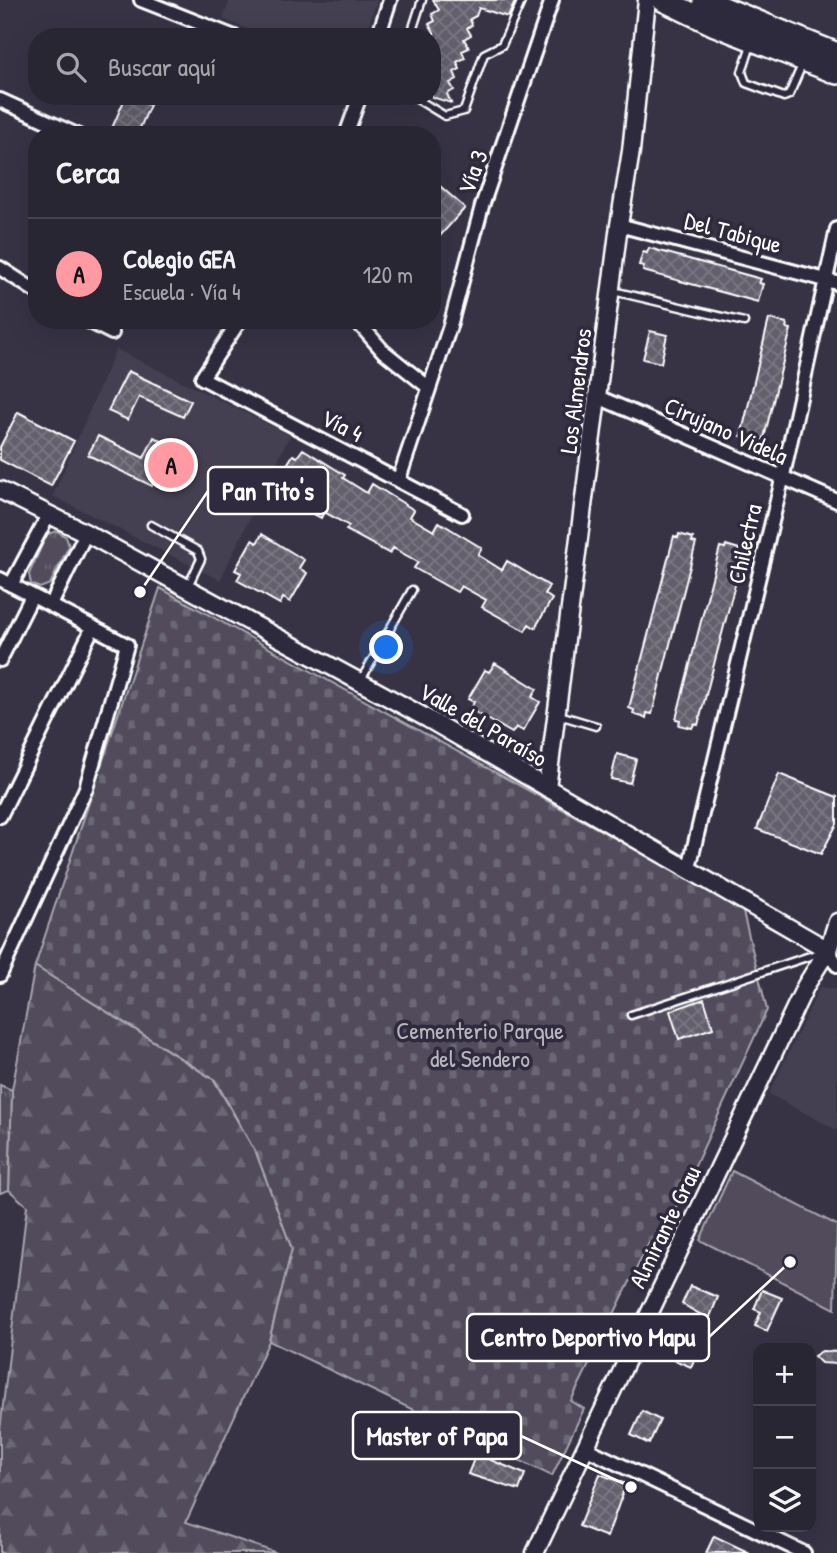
<!DOCTYPE html>
<html lang="es">
<head>
<meta charset="utf-8">
<style>
	body { margin:0; font-family:"Patrick Hand",sans-serif; background:#312e3c; color:#f1f3f6 }
	.controls { position:absolute; right:21px; bottom:21px; display:grid; overflow:hidden; border-radius:14px; box-shadow:0 7px 28px #0002 }
	.controls button { width:63px; height:63px; display:grid; place-items:center; padding:0; border:0; border-bottom:2px solid #45434f; background:#292634; color:#f1f3f6; font:35px sans-serif }
	.you { position:absolute; left:387px; top:648px; width:24px; height:24px; margin:-18px; border:5px solid #fff; border-radius:50%; background:#1a73e8; box-shadow:0 0 0 10px #1a73e833 }
	.badge { display:grid; place-items:center; width:46px; height:46px; border-radius:50%; background:#ff9aa2; color:#111; font-size:23px; font-weight:700 }
	.pin { position:absolute; translate:-50% -50%; border:4px solid #fff; box-shadow:0 2px 7px #0006 }
	.list { margin:0; padding:0; list-style:none }
	h2 { display:flex; justify-content:space-between; align-items:center; height:91px; margin:0; padding:0 28px; font-size:30px }
	h2 small { font-size:23px; font-weight:400; color:#a5a5ac }
	.list li { display:grid; grid-template-columns:46px 1fr auto; gap:21px; align-items:center; box-sizing:border-box; height:112px; padding:0 28px; border-top:2px solid #45434f }
	.list b { display:block; font-size:26px; white-space:nowrap }
	.list p { margin:0; font-size:23px; white-space:nowrap; color:#a5a5ac }
	.list em { font-size:23px; font-style:normal; color:#a5a5ac }
	.icon { flex:none; width:38px; height:38px; fill:none; stroke:currentColor; stroke-width:2; stroke-linecap:round; stroke-linejoin:round }
	.map { position:relative; flex:none; width:837px; height:1553px; overflow:hidden }
	.search { position:absolute; background:#292634; box-shadow:0 7px 28px #0002; left:28px; top:28px; width:413px; height:77px; display:flex; align-items:center; gap:18px; box-sizing:border-box; padding:0 24px; border-radius:28px; color:#a5a5ac; font-size:26px }
	.panel { position:absolute; background:#292634; box-shadow:0 7px 28px #0002; left:28px; top:126px; width:413px; height:203px; border-radius:28px }
	.map>svg:first-child { display:block }
</style>
</head>
<body>
<div class="map">
<svg width="837" height="1553" viewBox="0 0 837 1553">
	<defs>
		<pattern id="forest-firs" width="22" height="20" patternUnits="userSpaceOnUse" patternTransform="scale(1.75)"><rect width="22" height="20" fill="#514c5c"/><path d="M5 1l3.5 6h-7zM16 11l3.5 6h-7z" fill="#6b6774"/></pattern>
		<pattern id="cemetery-stones" width="16" height="16" patternUnits="userSpaceOnUse" patternTransform="scale(1.75)"><rect width="16" height="16" fill="#514c5c"/><path d="M2 7V4a2 2 0 0 1 4 0v3zM10 15v-3a2 2 0 0 1 4 0v3z" fill="#6b6774"/></pattern>
		<pattern id="park-tufts" width="24" height="20" patternUnits="userSpaceOnUse" patternTransform="scale(1.75)"><rect width="24" height="20" fill="#514c5c"/><path d="M3 7l-1-3M5 7V3M7 7l1-3M15 17l-1-3M17 17v-4M19 17l1-3" fill="none" stroke="#6b6774"/></pattern>
		<pattern id="building-cross-hatch" width="8" height="8" patternUnits="userSpaceOnUse" patternTransform="scale(1.75)"><rect width="8" height="8" fill="#635f6d"/><path d="M0 0l8 8M0 8l8-8" fill="none" stroke="#7a7783"/></pattern>
	</defs>
	<rect width="100%" height="100%" fill="#373345"/>
	<filter id="ink" filterUnits="userSpaceOnUse"><feTurbulence type="fractalNoise" baseFrequency=".0143" numOctaves="2"/><feDisplacementMap in="SourceGraphic" scale="14" xChannelSelector="R" yChannelSelector="G"/><feConvolveMatrix kernelMatrix="1 2 1 2 8 2 1 2 1" color-interpolation-filters="sRGB"/></filter>
	<g filter="url(#ink)">
		<path fill="#444051" d="M230,0H377L365,37H267L223,19Z
			M116,349L290,435L220,580L53,496Z
			M820,987L837,989V1130L769,1094Z"/>
		<path fill="url(#forest-firs)" stroke="#a8a6ae" stroke-width="2" d="M35,966L214,1080L257,1155L292,1249L269,1341L186,1522L277,1553H0V1430L27,1206L9,1190L12,1090Z"/>
		<path fill="url(#cemetery-stones)" stroke="#a8a6ae" stroke-width="2" d="M160,588L742,908L767,1010L658,1246L649,1243L571,1401L584,1409L552,1476L269,1341L292,1249L257,1155L215,1080L35,966Z"/>
		<path fill="url(#park-tufts)" stroke="#a8a6ae" stroke-width="2" d="M57,531L66,537L69,546L50,584L40,588L31,584L29,574L47,534Z
			M0,1085L12,1090L9,1190L0,1193Z"/>
		<path fill="#514c5c" stroke="#a8a6ae" stroke-width="2" d="M732,1171L837,1225L835,1309L700,1240Z"/>
		<path fill="url(#building-cross-hatch)" stroke="#fff" stroke-width="2" d="M433,0H516L508,17L479,8L476,16L470,19L472,25L467,28L471,35L464,39L469,48L462,51L465,58L457,62L460,69L454,72L457,79L450,83L454,90L447,94L451,103L432,97L434,32L429,24L435,21L432,14L439,10Z
			M126,96L150,105L137,135L112,128Z
			M432,179L465,208L432,245Z
			M649,248L761,279L759,283L763,284L758,302L643,271L644,266L639,265L643,252L647,253Z
			M769,319L787,323L786,328L791,329L763,442L759,441L758,444L744,441L745,437L741,436Z
			M650,331L667,335L661,363L643,359Z
			M128,371L191,401L183,417L139,397L128,420L108,411Z
			M18,412L74,441L51,486L0,460V447Z
			M98,436L144,458L154,437L171,446L152,486L88,455Z
			M303,449L345,475L343,478L367,493L372,484L390,495L414,510L410,517L434,531L439,522L457,533L482,548L478,555L502,570L507,561L549,586L545,594L552,599L535,628L529,624L525,631L482,607L486,600L461,586L457,592L414,568L418,562L393,548L390,554L346,530L349,526L324,512L321,518L277,495L282,488L275,484L293,455L297,457Z
			M262,534L304,560L299,568L307,573L290,602L283,598L280,604L237,580L241,573L235,570L252,540L257,543Z
			M679,534L693,538L692,542L696,543L652,714L647,713L646,718L633,714L634,710L629,708L674,536L678,538Z
			M726,545L739,549L738,552L743,554L698,725L694,724L692,728L679,725L680,720L676,719L720,547L725,548Z
			M495,663L537,689L532,697L540,702L523,731L516,727L512,733L470,709L474,702L468,699L485,670L489,672Z
			M617,754L636,759L630,783L611,779Z
			M779,774L837,797V824L821,854L757,829Z
			M704,999L713,1028L679,1039L670,1011Z
			M690,1286L718,1297L709,1319L682,1304Z
			M762,1290L782,1298L767,1331L755,1326L761,1312L754,1309Z
			M675,1330L702,1343L691,1367L674,1360L676,1354L666,1350Z
			M822,1351L837,1352V1364L821,1363L814,1356Z
			M642,1411L660,1420L649,1444L631,1435Z
			M476,1454L525,1474L519,1490L468,1474Z
			M600,1474L626,1484L607,1537L579,1526Z
			M714,1536L750,1553H706Z"/>
		<g fill="none" stroke-linecap="round" stroke-linejoin="round">
			<defs>
				<path id="service" d="M410,37L422,0
					M752,42L742,72L746,83L784,97L789,95L802,65
					M412,96L445,116L464,111L484,54L502,45L522,0
					M613,291L744,322
					M151,525L198,551L201,559L188,586
					M361,680L412,590
					M559,715L596,726
					M631,1015L822,952"/>
				<path id="minor" d="M141,0L235,37
					M378,37L390,0
					M0,100L77,135
					M346,135L360,96
					M619,225L837,283
					M0,268L37,292
					M86,320L112,333
					M240,320L202,378L462,514
					M356,320L383,351L428,387
					M598,397L837,501
					M399,479L450,326L482,206L552,0
					M0,579L127,645L86,788L0,975
					M11,585L49,514
					M51,605L86,533
					M0,660L32,596
					M0,816L93,627
					M689,868L782,480L837,229
					M828,950L837,965
					M585,1448L804,1553"/>
				<path id="tertiary" d="M0,490L86,533L428,719L828,950
					M547,788L619,225L631,151L647,0
					M535,1553L806,985L828,950L837,922"/>
				<path id="primary" d="M663,0L715,25L837,73
					M704,0L837,54"/>
			</defs>
			<use href="#service" stroke="#fff" stroke-width="11"/>
			<use href="#minor" stroke="#fff" stroke-width="18"/>
			<use href="#tertiary" stroke="#fff" stroke-width="21"/>
			<use href="#primary" stroke="#fff" stroke-width="26"/>
			<use href="#service" stroke="#2f2a3d" stroke-width="6"/>
			<use href="#minor" stroke="#2f2a3d" stroke-width="12"/>
			<use href="#tertiary" stroke="#2f2a3d" stroke-width="16"/>
			<use href="#primary" stroke="#2f2a3d" stroke-width="21"/>
		</g>
	</g>
	<g text-anchor="middle" stroke-width="7" stroke-linejoin="round" paint-order="stroke">
		<g font-size="24" fill="#fff" stroke="#2f2a3d">
			<text transform="translate(473 172) rotate(-70)" y="8">Vía 3</text>
			<text transform="translate(733 233) rotate(15)" y="8">Del Tabique</text>
			<text transform="translate(576 391) rotate(-83)" y="8">Los Almendros</text>
			<text transform="translate(342 426) rotate(27)" y="8">Vía 4</text>
			<text transform="translate(726 431) rotate(24)" y="8">Cirujano Videla</text>
			<text transform="translate(745 544) rotate(-77)" y="8">Chilectra</text>
			<text transform="translate(483 725) rotate(30)" y="8">Valle del Paraíso</text>
			<text transform="translate(665 1227) rotate(-64)" y="8">Almirante Grau</text>
		</g>
		<g font-size="24" fill="#b9b7be" stroke="#2f2a3d">
			<text x="480" y="1039">Cementerio Parque<tspan x="480" dy="28">del Sendero</tspan></text>
		</g>
	</g>
	<path fill="none" stroke="#fff" stroke-width="2.5" d="M140 592L208 491M790 1262L709 1337M631 1487L521 1436"/>
	<g fill="#fff" stroke="#2f2a3d" stroke-width="2.5">
		<circle cx="140" cy="592" r="7"/>
		<circle cx="790" cy="1262" r="7"/>
		<circle cx="631" cy="1487" r="7"/>
	</g>
	<g fill="#2f2a3d" stroke="#fff" stroke-width="2.5">
		<rect x="208" y="467" width="120" height="47" rx="7"/>
		<rect x="467" y="1314" width="242" height="47" rx="7"/>
		<rect x="353" y="1412" width="168" height="47" rx="7"/>
	</g>
	<g font-size="26" text-anchor="middle" font-weight="bold" fill="#fff">
		<text x="268" y="500">Pan Tito's</text>
		<text x="588" y="1346">Centro Deportivo Mapu</text>
		<text x="437" y="1445">Master of Papa</text>
	</g>
</svg>
<div class="controls">
<button>+</button>
<button>−</button>
<button><svg class="icon" aria-label="layers" viewBox="0 0 24 24"><path d="M12 4l9 5-9 5-9-5zM3 14l9 5 9-5"/></svg></button>
</div>
<div class="you"></div>
<div class="pin badge" style="left:171px;top:465px">A</div>
<div class="search"><svg class="icon" aria-label="search" viewBox="0 0 24 24"><circle cx="10" cy="10" r="6"/><path d="M15 15l6 6"/></svg>Buscar aquí</div>
<section class="panel">
<h2>Cerca<small></small></h2>
<ul class="list">
<li><span class="badge">A</span><div><b>Colegio GEA</b><p>Escuela · Vía 4</p></div><em>120 m</em></li>
</ul>
</section>
</div>
</body>
</html>
